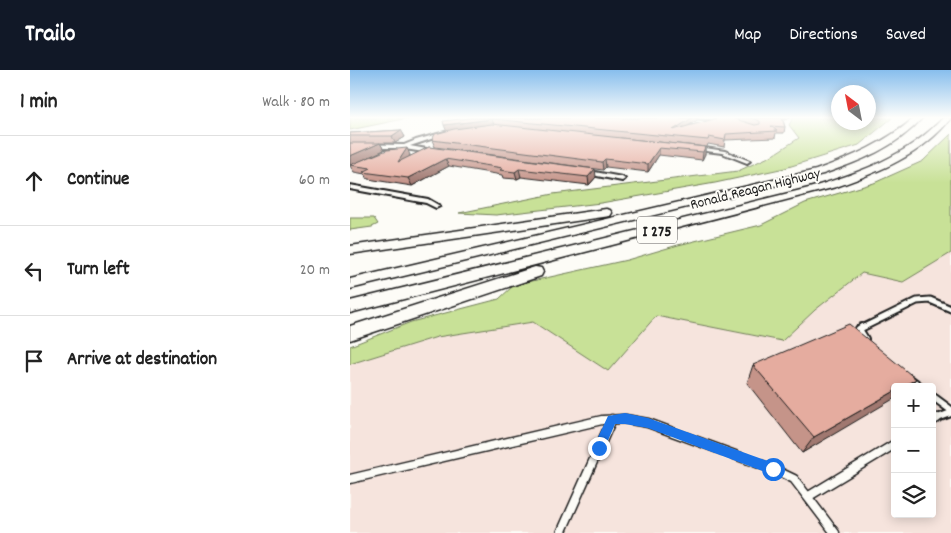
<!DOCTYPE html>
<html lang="en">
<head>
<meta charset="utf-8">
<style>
	body { margin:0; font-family:Dekko,sans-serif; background:#f2f2f2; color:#222 }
	.controls { position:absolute; right:15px; bottom:15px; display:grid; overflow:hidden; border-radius:5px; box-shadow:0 2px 12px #0003 }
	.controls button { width:45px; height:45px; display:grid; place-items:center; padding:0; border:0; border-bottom:1px solid #e0e0e0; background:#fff; color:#222; font:25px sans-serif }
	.compass { position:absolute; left:481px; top:15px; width:45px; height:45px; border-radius:50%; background:#fff; box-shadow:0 2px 12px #0003; rotate:328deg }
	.stop { position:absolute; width:15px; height:15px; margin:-11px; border:4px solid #1a73e8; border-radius:50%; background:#fff }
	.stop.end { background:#1a73e8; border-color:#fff; box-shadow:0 1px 5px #0008 }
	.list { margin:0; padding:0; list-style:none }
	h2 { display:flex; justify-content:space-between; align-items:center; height:65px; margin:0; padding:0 20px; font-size:21px }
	h2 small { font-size:16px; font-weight:400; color:#767676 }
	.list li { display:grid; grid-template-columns:32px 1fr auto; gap:15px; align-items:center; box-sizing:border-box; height:90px; padding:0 20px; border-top:1px solid #e0e0e0 }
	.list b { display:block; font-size:19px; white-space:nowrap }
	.list em { font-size:16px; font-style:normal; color:#767676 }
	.icon { flex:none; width:28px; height:28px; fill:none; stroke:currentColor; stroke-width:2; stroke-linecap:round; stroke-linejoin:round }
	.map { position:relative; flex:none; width:601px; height:463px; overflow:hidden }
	header { display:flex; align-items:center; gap:30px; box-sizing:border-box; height:70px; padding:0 25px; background:#111827; color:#fff }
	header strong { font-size:24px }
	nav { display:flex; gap:28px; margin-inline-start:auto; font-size:18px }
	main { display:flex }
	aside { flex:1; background:#fff }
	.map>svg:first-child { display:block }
</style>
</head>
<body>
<header>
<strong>Trailo</strong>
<nav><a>Map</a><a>Directions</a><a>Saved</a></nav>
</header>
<main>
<aside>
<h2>1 min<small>Walk · 80 m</small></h2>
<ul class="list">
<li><svg class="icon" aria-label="ahead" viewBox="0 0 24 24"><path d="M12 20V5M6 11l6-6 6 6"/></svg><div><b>Continue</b></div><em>60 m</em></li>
<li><svg class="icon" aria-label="left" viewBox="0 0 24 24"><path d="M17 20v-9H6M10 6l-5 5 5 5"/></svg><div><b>Turn left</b></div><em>20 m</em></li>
<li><svg class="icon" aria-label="arrive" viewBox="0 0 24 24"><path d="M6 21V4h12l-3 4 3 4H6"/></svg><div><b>Arrive at destination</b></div></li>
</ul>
</aside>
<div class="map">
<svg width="601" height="463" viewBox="0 0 601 463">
	<rect width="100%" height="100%" fill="#fdfcf7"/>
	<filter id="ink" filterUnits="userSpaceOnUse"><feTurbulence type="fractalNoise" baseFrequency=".02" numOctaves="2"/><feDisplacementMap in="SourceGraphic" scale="10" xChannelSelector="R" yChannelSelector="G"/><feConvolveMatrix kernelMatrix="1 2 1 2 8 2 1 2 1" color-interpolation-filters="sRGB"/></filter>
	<g filter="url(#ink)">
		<path fill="#f6e4dd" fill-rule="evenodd" d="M601,183V463H0V294L87,267L183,252L258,301L306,246L432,271L465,240L512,203L553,212ZM545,317H582V444H545Z"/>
		<path fill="#c8e197" stroke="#727e5a" d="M0,48H58L0,60Z
			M443,48H488V52H518L519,48H542L509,75L435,98L365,113L251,133L146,145L109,143L203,124L388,101L421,86L449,68L439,55Z
			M601,64V183L553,212L512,203L465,240L432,271L306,246L258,301L183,252L87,267L0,294V276L61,252L149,229L164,215L277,190L328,175L411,155L455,133L524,113L573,91Z
			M0,148H24L28,154L22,157L0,160Z"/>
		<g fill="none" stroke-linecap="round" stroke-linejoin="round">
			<defs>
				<path id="service-far2" d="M510,259L567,231L580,230L601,239"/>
				<path id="service-far1" d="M512,257L509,259L515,269
					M559,308L571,317
					M582,326L601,340
					M268,349H277
					M585,349L601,343"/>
				<path id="service" d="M582,351L587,348
					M0,409L252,350L275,349L298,353L423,399L444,409L485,463
					M459,426L545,374
					M211,463L262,349"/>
				<path id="minor" d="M325,48H365L363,49Z
					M95,62L99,63L60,76L88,81L89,82L86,84L55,79L40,85L37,83L38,82L48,78H0V74L54,75L66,70Z
					M342,76L375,81L400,91L397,93L372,83L340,79L339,78Z
					M234,100L272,107L275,109L272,111L232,103V101Z
					M0,115L78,129L90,136L86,138L76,133L0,119Z"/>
				<path id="motorway" d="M564,48H572C547,77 508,92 473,104L0,219V209L466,100C502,87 535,73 564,48Z
					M593,48H601C572,85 529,102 486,117L0,243V231L459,118C509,103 556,87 593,48Z
					M256,139L260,140L262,143L260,146L0,184V176Z
					M185,197L191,198L193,202L191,206L0,270V256Z"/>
			</defs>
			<use href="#service-far2" stroke="#1c1c1c" stroke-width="9"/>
			<use href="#service-far1" stroke="#1c1c1c" stroke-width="10"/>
			<use href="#service" stroke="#1c1c1c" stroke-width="11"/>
			<use href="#minor" stroke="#1c1c1c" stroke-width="4"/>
			<use href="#motorway" stroke="#1c1c1c" stroke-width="3"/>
			<use href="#service-far2" stroke="#fdfcf7" stroke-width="5"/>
			<use href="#service-far1" stroke="#fdfcf7" stroke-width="6"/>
			<use href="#service" stroke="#fdfcf7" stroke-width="8"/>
			<use href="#minor" fill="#fdfcf7" fill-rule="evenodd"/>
			<use href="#motorway" fill="#fdfcf7" fill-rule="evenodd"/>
		</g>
		<path fill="#c59489" stroke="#1c1c1c" d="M120,48H347V50L340,55L384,49L385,48H441L433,50L435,57L434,63H426L425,68L375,70L374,77L358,74L357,77L270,68L355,77V84L352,90L309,85L298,102L256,97L253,100L85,77L82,70Z
			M51,60L55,67L45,73H30L34,80L20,87L60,85V87L79,77L246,107L239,115L171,107L167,109L153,108L152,105L99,96L62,116L18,109L15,104L4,102L0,96V63Z
			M403,295L558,317L452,383L397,313Z"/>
		<path fill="#a0786f" stroke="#1c1c1c" d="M342,48H347V50L322,66L323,60Z
			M431,48H441L430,51Z
			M142,49L144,55L97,62L94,55Z
			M51,60L55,67L45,73L42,66Z
			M30,73L34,80L2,95H0V86Z
			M355,77V84L352,90L353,82Z
			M57,78L60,85L52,99L48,92Z
			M309,78V85L298,102V94Z
			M95,89L99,96L62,116L58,108Z
			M255,89L256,97L253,100L252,92Z
			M169,99L171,107L167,109L165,102Z
			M245,99L246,107L239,115L238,107Z
			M566,309L558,317H552Z
			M545,321V328L452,383L464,367Z"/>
		<path fill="#e5ac9f" stroke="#1c1c1c" d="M120,48H342L323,60L368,48H382L405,55L410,54V51L400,48H432L435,57L421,56L427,61L376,64L375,70L359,67L358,70L142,49L94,55L93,51Z
			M142,54L355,77L353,82L309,78L298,94L255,89L252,92L82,70L85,64L104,59Z
			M51,60L42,66H0V63Z
			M0,73H30L0,86Z
			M79,77L245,99L238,107L169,99L165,102L150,100L153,98L95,89L58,108L13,102L21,98L0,95L37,80L57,78L48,92Z
			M499,254L566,309L552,317H545V321L464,367L403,295Z"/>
	</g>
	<linearGradient id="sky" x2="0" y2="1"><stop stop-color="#87beed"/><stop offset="0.42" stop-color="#fefefb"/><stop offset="1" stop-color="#fefefb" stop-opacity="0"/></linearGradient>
	<rect width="601" height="113" fill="url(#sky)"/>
	<path fill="#1a73e8" d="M275,343L298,348L423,393L427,394L429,399L427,403L423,405L298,358L275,354H265L253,382L249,384L244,382L243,378L258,346Z"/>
	<g text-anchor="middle" stroke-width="4" stroke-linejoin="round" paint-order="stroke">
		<g font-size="15" fill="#1c1c1c" stroke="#fdfcf7">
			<text transform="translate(405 118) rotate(-14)" y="5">Ronald Reagan Highway</text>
		</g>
		<rect fill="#fdfcf7" stroke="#605f5e" stroke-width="1" x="287" y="146.5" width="40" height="27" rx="4"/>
		<g font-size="16" font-weight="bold" fill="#1c1c1c">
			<text x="307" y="166">I 275</text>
		</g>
	</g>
</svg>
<div class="controls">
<button>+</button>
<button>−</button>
<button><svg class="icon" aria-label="layers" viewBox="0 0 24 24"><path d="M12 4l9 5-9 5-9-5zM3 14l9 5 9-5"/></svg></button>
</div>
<svg class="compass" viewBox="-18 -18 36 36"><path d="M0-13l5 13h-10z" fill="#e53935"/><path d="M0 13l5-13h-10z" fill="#767676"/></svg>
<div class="stop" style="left:423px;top:399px"></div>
<div class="stop end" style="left:249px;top:378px"></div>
</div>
</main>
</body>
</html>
